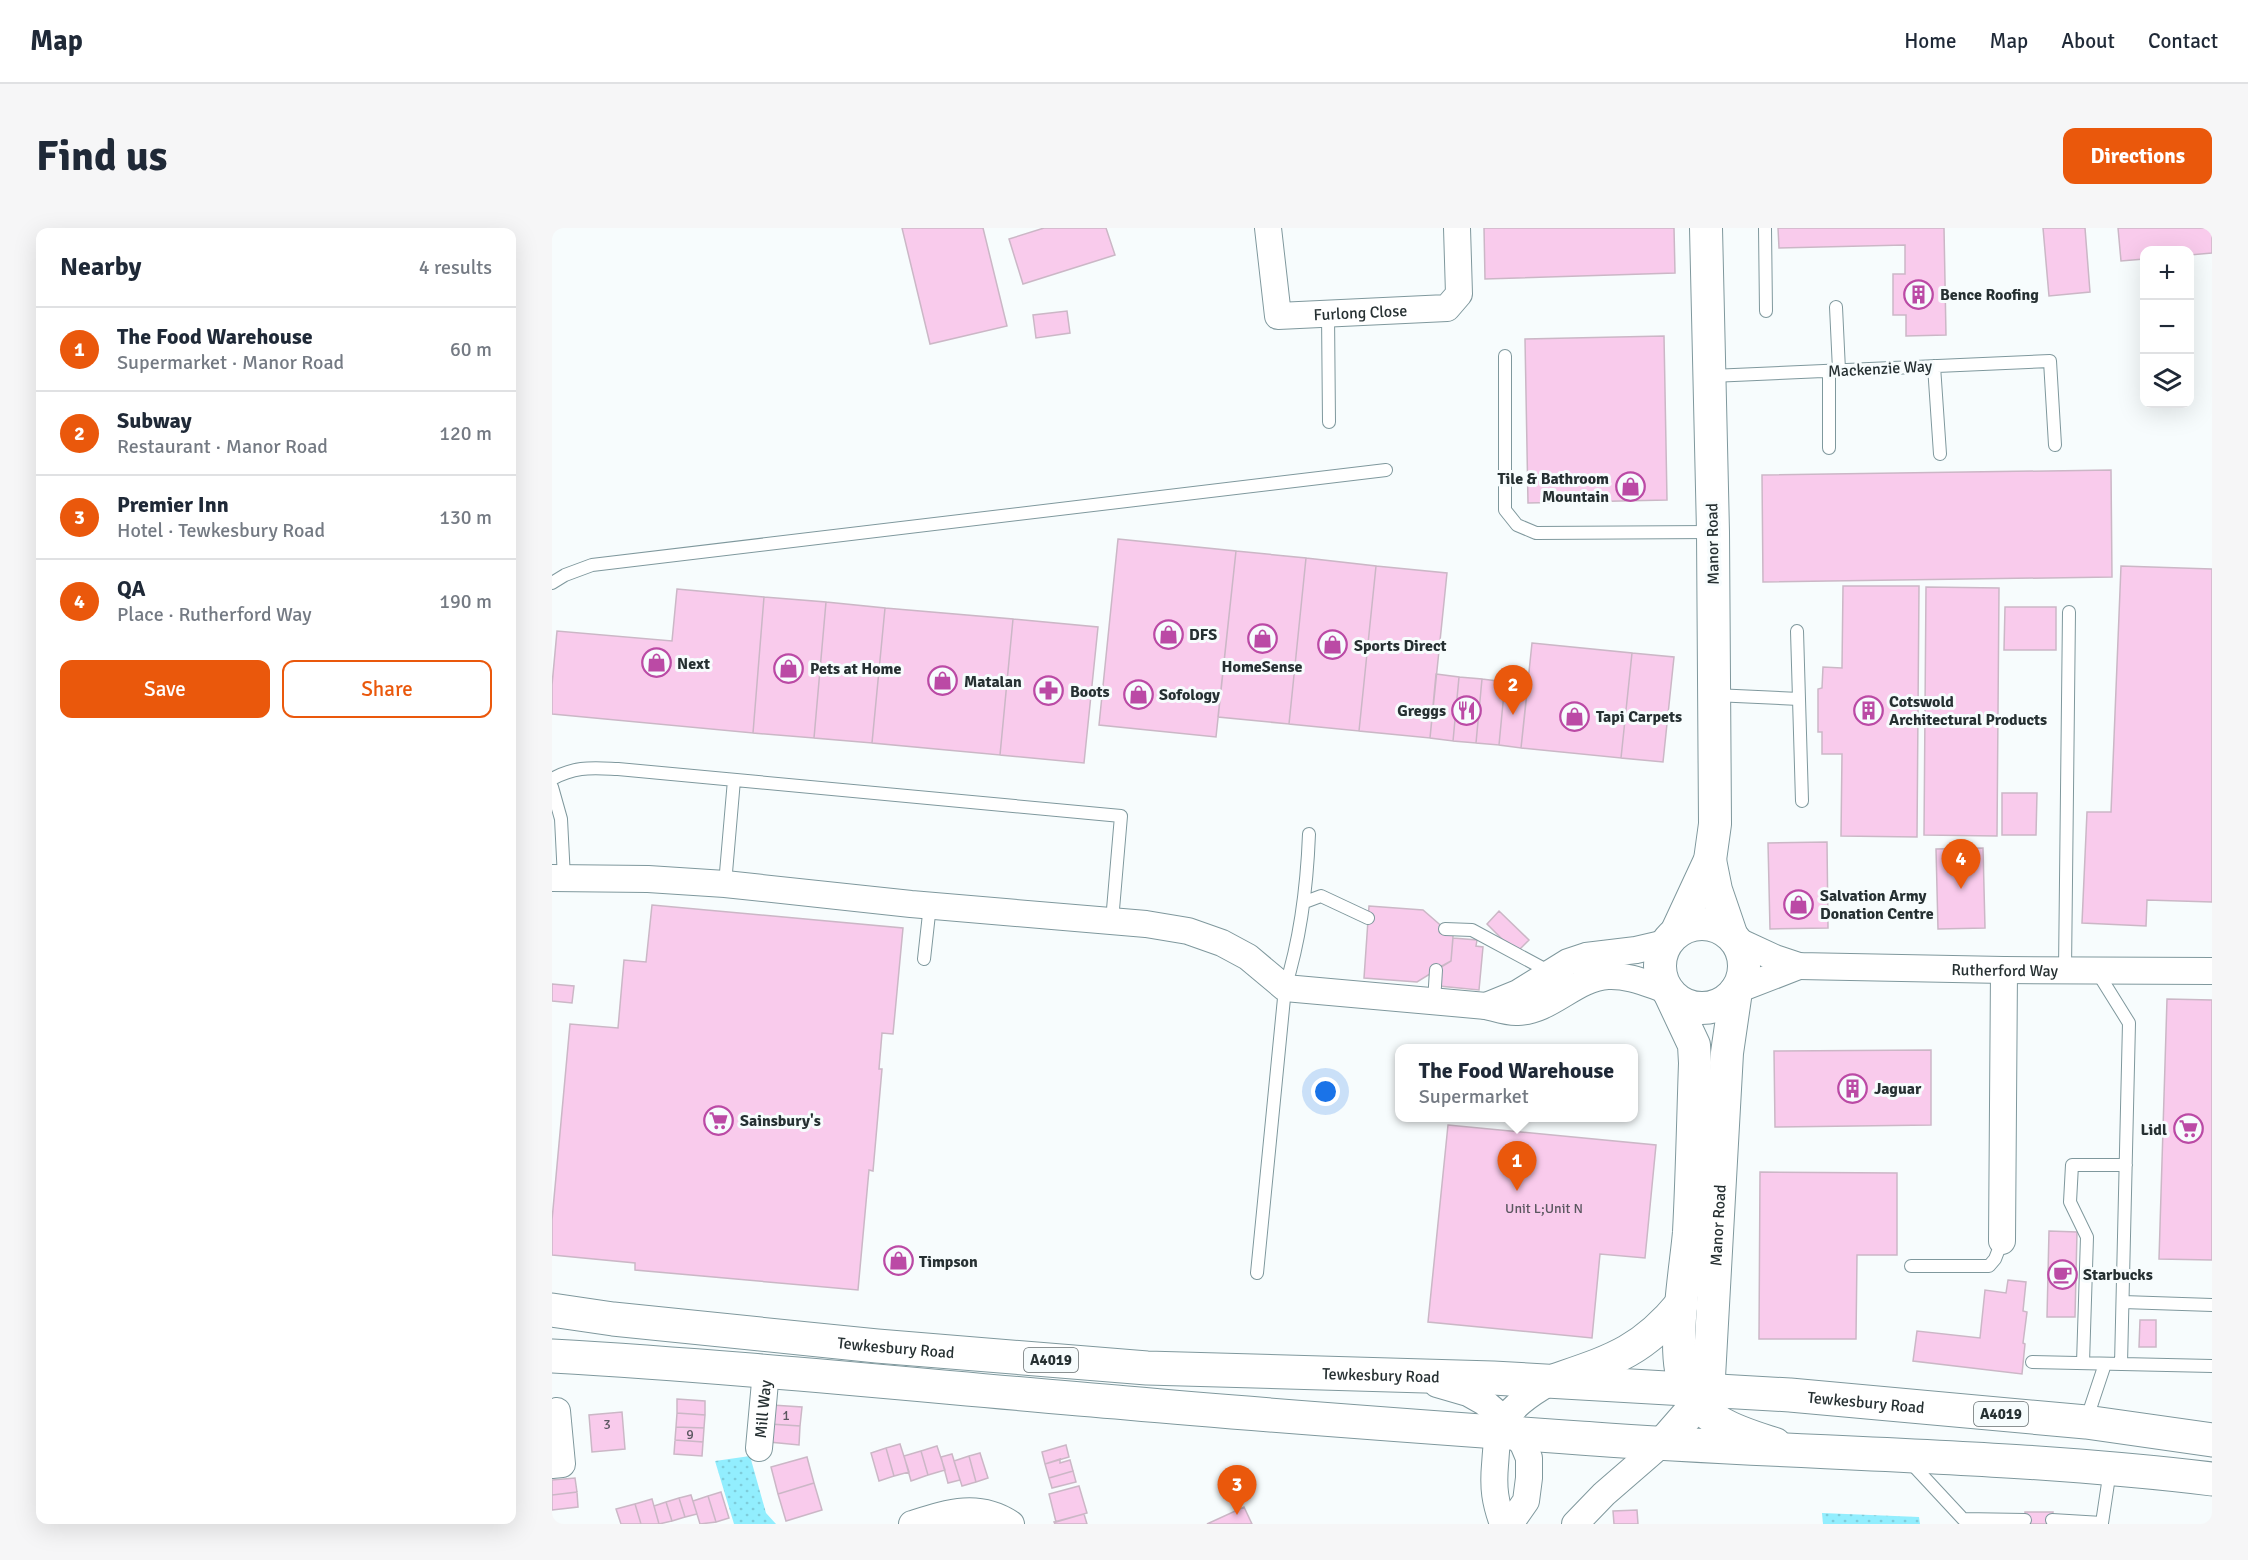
<!DOCTYPE html>
<html lang="en">
<head>
<meta charset="utf-8">
<style>
	body { margin:0; font-family:Signika,sans-serif; background:#f6f6f7; color:#1f2937 }
	.controls { position:absolute; right:18px; top:18px; display:grid; overflow:hidden; border-radius:12px; box-shadow:0 6px 24px #0002 }
	.controls button { width:54px; height:54px; display:grid; place-items:center; padding:0; border:0; border-bottom:2px solid #e0e1e3; background:#fff; color:#1f2937; font:30px sans-serif }
	.you { position:absolute; left:774px; top:864px; width:21px; height:21px; margin:-15px; border:4px solid #fff; border-radius:50%; background:#1a73e8; box-shadow:0 0 0 9px #1a73e833 }
	.badge { display:grid; place-items:center; width:39px; height:39px; border-radius:50%; background:#ea580c; color:#fff; font-size:20px; font-weight:700 }
	.pin { position:absolute; translate:-50% -50px; filter:drop-shadow(0 2px 3px #0008) }
	.pin::after { content:''; position:absolute; top:32px; width:21px; height:18px; background:inherit; clip-path:polygon(0 0,100% 0,50% 100%) }
	.popup { position:absolute; left:843px; top:816px; width:243px; height:78px; box-sizing:border-box; display:grid; place-content:center; border-radius:12px; background:#fff; filter:drop-shadow(0 2px 4px #0005); font-size:20px; white-space:nowrap; color:#747a83 }
	.popup b { font-size:22px; color:#1f2937 }
	.popup::after { content:''; position:absolute; left:50%; top:100%; margin-left:-12px; border:12px solid transparent; border-top-color:#fff }
	.list { margin:0; padding:0; list-style:none }
	h2 { display:flex; justify-content:space-between; align-items:center; height:78px; margin:0; padding:0 24px; font-size:26px }
	h2 small { font-size:20px; font-weight:400; color:#747a83 }
	.list li { display:grid; grid-template-columns:39px 1fr auto; gap:18px; align-items:center; box-sizing:border-box; height:84px; padding:0 24px; border-top:2px solid #e0e1e3 }
	.list b { display:block; font-size:22px; white-space:nowrap }
	.list p { margin:0; font-size:20px; white-space:nowrap; color:#747a83 }
	.list em { font-size:20px; font-style:normal; color:#747a83 }
	.actions { display:flex; gap:12px; padding:18px 24px }
	.actions a { flex:1; padding:14px 0; border:2px solid #ea580c; border-radius:12px; text-align:center; font-size:21px; color:#ea580c }
	.actions .main { background:#ea580c; color:#fff }
	.icon { flex:none; width:33px; height:33px; fill:none; stroke:currentColor; stroke-width:2; stroke-linecap:round; stroke-linejoin:round }
	.map { position:relative; flex:none; width:1660px; height:1296px; overflow:hidden; border-radius:12px }
	header { display:flex; align-items:center; gap:36px; box-sizing:border-box; height:84px; padding:0 30px; background:#fff; border-bottom:2px solid #e0e1e3 }
	header strong { font-size:28px }
	nav { display:flex; gap:33px; margin-inline-start:auto; font-size:21px }
	.intro { display:flex; align-items:center; justify-content:space-between; box-sizing:border-box; height:144px; padding:0 36px }
	h1 { margin:0; font-size:42px }
	.button { padding:15px 27px; border-radius:12px; background:#ea580c; color:#fff; font-size:21px; font-weight:700 }
	main { display:flex; gap:36px; padding:0 36px }
	aside { flex:1; background:#fff; border-radius:12px; box-shadow:0 6px 24px #0002 }
	.map>svg:first-child { display:block }
</style>
</head>
<body>
<header>
<strong>Map</strong>
<nav><a>Home</a><a>Map</a><a>About</a><a>Contact</a></nav>
</header>
<div class="intro"><h1>Find us</h1><a class="button">Directions</a></div>
<main>
<aside>
<h2>Nearby<small>4 results</small></h2>
<ul class="list">
<li><span class="badge">1</span><div><b>The Food Warehouse</b><p>Supermarket · Manor Road</p></div><em>60 m</em></li>
<li><span class="badge">2</span><div><b>Subway</b><p>Restaurant · Manor Road</p></div><em>120 m</em></li>
<li><span class="badge">3</span><div><b>Premier Inn</b><p>Hotel · Tewkesbury Road</p></div><em>130 m</em></li>
<li><span class="badge">4</span><div><b>QA</b><p>Place · Rutherford Way</p></div><em>190 m</em></li>
</ul>
<div class="actions"><a class="main">Save</a><a>Share</a></div>
</aside>
<div class="map">
<svg width="1660" height="1296" viewBox="0 0 1660 1296">
	<defs>
		<pattern id="grass-dots" width="8" height="8" patternUnits="userSpaceOnUse" patternTransform="scale(1.5)"><rect width="8" height="8" fill="#92eefe"/><path d="M2 2h.1M6 6h.1" fill="none" stroke="#7eccda" stroke-width="1.8" stroke-linecap="round"/></pattern>
	</defs>
	<rect width="100%" height="100%" fill="#f7fcfd"/>
	<path fill="url(#grass-dots)" d="M198,1228L214,1285L224,1296H182L163,1233Z
		M1270,1285L1367,1289L1368,1296H1271Z"/>
	<path fill="#f9cbec" stroke="#cbb7c6" stroke-width="1.5" d="M350,0H431L455,98L378,116Z
		M492,0H554L563,27L471,56L457,11Z
		M932,0H1122L1123,45L933,51Z
		M1226,0H1392L1394,107L1354,108V87H1341V46H1353V17L1227,20Z
		M1491,0H1533L1538,64L1497,68Z
		M1566,0H1660V25L1638,27V22H1592V31L1569,33Z
		M515,83L518,105L484,110L481,87Z
		M1112,108L1115,272L976,275L973,111Z
		M1559,242L1560,349L1211,354L1210,247Z
		M566,311L684,323L664,509L547,497Z
		M684,323L754,330L737,496L666,489Z
		M754,330L824,338L807,503L737,496Z
		M824,338L895,345L878,510L807,503Z
		M1569,338L1660,341V674L1595,672L1594,698L1530,695L1535,584H1559Z
		M1291,358H1367L1365,609L1289,608L1290,526H1270V504H1266V461L1270,460L1271,439L1290,440Z
		M1374,359L1447,360L1445,608L1372,607Z
		M125,361L212,369L201,505L0,486V457L5,403L120,413Z
		M212,369L274,374L262,510L201,505Z
		M274,374L333,380L320,515L262,510Z
		M1453,379H1504V422H1452Z
		M333,380L461,391L448,527L320,515Z
		M461,391L546,399L532,535L448,527Z
		M980,415L1080,425L1069,530L969,520Z
		M1080,425L1122,429L1111,534L1069,530Z
		M884,446L907,449L901,513L878,510Z
		M907,449L930,451L924,515L901,513Z
		M930,451L953,454L947,517L924,515Z
		M953,454L976,456L969,520L947,517Z
		M1450,565H1485L1484,607H1450Z
		M1275,614L1276,700L1218,701L1216,615Z
		M1431,620L1433,700L1386,701L1384,621Z
		M100,677L351,700L341,806L330,805L327,841H330L321,943L317,942L306,1062L83,1042V1035L0,1027V992L18,796L66,800L72,732L94,734Z
		M817,678L871,682L901,708L899,733L865,754L812,750Z
		M947,683L977,712L964,725L935,696Z
		M901,710L925,712L924,718L931,719L927,762L887,758L888,739L899,733Z
		M0,756L22,758L20,775L0,773Z
		M1615,771L1660,772V1032L1607,1031Z
		M1379,822V897L1223,899L1222,823Z
		M896,897L1104,917L1093,1030L1048,1026L1040,1110L876,1094Z
		M1208,944L1345,945V1027H1305L1304,1111H1207Z
		M1497,1003L1525,1004L1523,1089H1495Z
		M1456,1052L1474,1054L1471,1083L1475,1084L1471,1115L1473,1116L1470,1146L1361,1133L1365,1103L1428,1110L1433,1062L1454,1065Z
		M1588,1092H1604V1119H1587Z
		M125,1171L153,1173V1187L125,1185Z
		M220,1177L250,1179L248,1198L218,1196Z
		M70,1184L73,1221L40,1224L37,1187Z
		M125,1185L153,1187L152,1200L124,1199Z
		M218,1196L248,1198L247,1217L217,1214Z
		M124,1199L152,1200L151,1214L123,1212Z
		M123,1212L151,1214L150,1228L122,1226Z
		M348,1216L357,1244L342,1248L334,1220Z
		M514,1217L517,1229L493,1236L490,1224Z
		M385,1218L393,1242L376,1247L369,1223Z
		M334,1220L342,1248L327,1253L319,1225Z
		M369,1223L376,1247L359,1253L352,1228Z
		M428,1225L436,1250L424,1254L417,1228Z
		M400,1226L408,1252L396,1255L389,1229Z
		M417,1228L424,1254L410,1258L402,1233Z
		M255,1229L262,1255L226,1266L219,1239Z
		M508,1231V1235L518,1232L521,1243L497,1250L493,1236Z
		M521,1243L524,1254L500,1260L497,1250Z
		M23,1250L25,1264L0,1267V1252Z
		M262,1255L270,1282L234,1293L226,1266Z
		M527,1258L535,1285L504,1294L497,1266Z
		M25,1264L26,1279L0,1282V1267Z
		M169,1264L177,1290L164,1294L156,1268Z
		M139,1267L145,1286L133,1289L127,1270Z
		M156,1268L164,1294L148,1296L141,1273Z
		M127,1270L133,1289L120,1293L114,1274Z
		M100,1271L107,1296H89L83,1276Z
		M114,1274L120,1293L107,1296L102,1278Z
		M83,1276L89,1296H69L64,1281Z
		M692,1279L700,1296H655Z
		M1085,1282L1086,1296H1062L1061,1283Z
		M1473,1284H1501L1500,1296H1473Z
		M532,1286L535,1296H503L502,1294Z"/>
	<g fill="none" stroke-linecap="round" stroke-linejoin="round">
		<defs>
			<path id="service" d="M1213,0L1214,83
				M1284,79L1287,142
				M776,86L777,194
				M953,128V282L965,297L984,305L1159,304
				M1382,138L1388,226
				M1277,143V220
				M1159,148L1498,133L1503,217
				M0,355L13,347L40,337L834,242
				M1245,403L1250,573
				M1162,467L1247,471
				M0,551C24,538 39,540 66,541L569,588L560,693
				M0,559L9,591L12,650
				M173,656L182,552
				M753,674L769,668L816,690
				M893,701L920,702L998,744
				M372,731L378,677
				M1513,742L1517,384
				M1544,742L1577,795L1569,1136
				M882,774L884,742
				M1359,1038H1437L1443,1031L1450,1013
				M705,1045L733,760C749,709 755,659 757,606
				M1571,1074L1660,1077
				M1480,1134L1660,1138
				M1531,1135L1535,1009L1518,974L1520,937H1574
				M1534,1193L1553,1136
				M1358,1234L1411,1291L1473,1292
				M1500,1292L1550,1295L1558,1242"/>
			<g id="minor">
				<path id="s1" d="M716,0L726,88L895,80L907,66L905,0"/>
				<path d="M0,650L96,651L173,656L359,676L594,696L636,703L670,715L696,729L733,760L934,778C943,780 956,785 966,784C999,783 1023,750 1056,748C1077,747 1096,756 1115,762"/>
				<path id="s2" d="M1184,712L1223,730L1247,738L1452,742L1660,743"/>
				<path d="M1185,762L1247,738"/>
				<path d="M934,778L966,765L1016,734L1034,728L1084,722L1114,715"/>
				<path d="M1450,1013L1452,742"/>
				<path d="M885,1156L916,1165L932,1174L953,1192L964,1205L972,1218L977,1230V1250L974,1273L958,1296"/>
				<path id="s3" d="M207,1220L214,1143"/>
				<path d="M0,1237L10,1236L5,1183"/>
				<path d="M360,1296C395,1285 426,1274 459,1296"/>
				<path d="M951,1296C943,1274 941,1260 943,1237C944,1226 944,1214 947,1204C955,1180 979,1165 1000,1153"/>
				<path d="M1023,1296L1052,1266L1112,1214"/>
			</g>
			<g id="tertiary">
				<path d="M1158,632L1164,662L1179,706"/>
				<circle cx="1150" cy="738" r="42"/>
				<path d="M1125,703L1158,632L1163,596L1161,304L1154,0"/>
				<path d="M1118,766L1142,817L1143,835C1141,892 1140,948 1137,1004C1134,1041 1118,1129 1134,1158C1154,1196 1186,1204 1223,1216"/>
				<path d="M1000,1153C1058,1133 1089,1125 1130,1075"/>
				<path id="s4" d="M1112,1214L1146,1175L1157,1149L1175,825L1184,763"/>
			</g>
			<g id="trunk">
				<path id="s5" d="M0,1082L61,1091L325,1118L595,1140L941,1150L1238,1167L1534,1194L1660,1212"/>
				<path d="M0,1128C192,1139 383,1159 575,1175C731,1189 887,1200 1042,1211C1248,1226 1455,1226 1660,1251"/>
			</g>
		</defs>
		<use href="#service" stroke="#7f989d" stroke-width="14"/>
		<use href="#minor" stroke="#7f989d" stroke-width="28"/>
		<use href="#tertiary" stroke="#7f989d" stroke-width="34"/>
		<use href="#trunk" stroke="#7f989d" stroke-width="35"/>
		<use href="#service" stroke="#fff" stroke-width="12"/>
		<use href="#minor" stroke="#fff" stroke-width="26"/>
		<use href="#tertiary" stroke="#fff" stroke-width="32"/>
		<use href="#trunk" stroke="#fff" stroke-width="33"/>
	</g>
	<defs>
		<symbol id="building-ring" viewBox="-11 -11 22 22"><circle r="9.5" fill="#f7fcfd" stroke="#bb4aa5" stroke-width="1.5"/><path d="M-4-6H4V6H1V3H-1V6H-4ZM-2.5-4.3h1.7v1.8h-1.7ZM.8-4.3h1.7v1.8H.8ZM-2.5-1h1.7V.8h-1.7ZM.8-1h1.7V.8H.8Z" fill="#bb4aa5"/></symbol>
		<symbol id="shop-ring" viewBox="-11 -11 22 22"><circle r="9.5" fill="#f7fcfd" stroke="#bb4aa5" stroke-width="1.5"/><path d="M-5-2.5h2.3a2.7 3.5 0 0 1 5.4 0H5L5.5 6h-11ZM-1.5-2.5h3a1.5 2.3 0 0 0-3 0Z" fill="#bb4aa5"/></symbol>
		<symbol id="pharmacy-ring" viewBox="-11 -11 22 22"><circle r="9.5" fill="#f7fcfd" stroke="#bb4aa5" stroke-width="1.5"/><path d="M-2-6h4v4h4v4h-4v4h-4v-4h-4v-4h4Z" fill="#bb4aa5"/></symbol>
		<symbol id="restaurant-ring" viewBox="-11 -11 22 22"><circle r="9.5" fill="#f7fcfd" stroke="#bb4aa5" stroke-width="1.5"/><path d="M-5-6h1v4h1v-4h1v4h1v-4h1v5L-1.5 .5V6h-2V.5L-5-1ZM5-6V6H3V1.5H1.5Q1.5-4 5-6Z" fill="#bb4aa5"/></symbol>
		<symbol id="supermarket-ring" viewBox="-11 -11 22 22"><circle r="9.5" fill="#f7fcfd" stroke="#bb4aa5" stroke-width="1.5"/><path d="M-6-5.5h2.5l.6 2H6L4.5 2H-2.5L-4.4-4H-6ZM-1.5 3.2a1.3 1.3 0 1 0 .1 0ZM3 3.2a1.3 1.3 0 1 0 .1 0Z" fill="#bb4aa5"/></symbol>
		<symbol id="cafe-ring" viewBox="-11 -11 22 22"><circle r="9.5" fill="#f7fcfd" stroke="#bb4aa5" stroke-width="1.5"/><path d="M-5.5-4.5H6V0H3Q3 3.5 0 3.5H-2.5Q-5.5 3.5-5.5 0ZM3-3.2v2h1.7v-2ZM-6 4.5H4V6H-6Z" fill="#bb4aa5"/></symbol>
	</defs>
	<g fill-rule="evenodd">
		<use href="#building-ring" x="1350" y="50" width="33" height="33"/>
		<use href="#shop-ring" x="1062" y="242" width="33" height="33"/>
		<use href="#shop-ring" x="600" y="390" width="33" height="33"/>
		<use href="#shop-ring" x="694" y="394" width="33" height="33"/>
		<use href="#shop-ring" x="764" y="400" width="33" height="33"/>
		<use href="#shop-ring" x="88" y="418" width="33" height="33"/>
		<use href="#shop-ring" x="220" y="424" width="33" height="33"/>
		<use href="#shop-ring" x="374" y="436" width="33" height="33"/>
		<use href="#pharmacy-ring" x="480" y="446" width="33" height="33"/>
		<use href="#shop-ring" x="570" y="450" width="33" height="33"/>
		<use href="#restaurant-ring" x="898" y="466" width="33" height="33"/>
		<use href="#building-ring" x="1300" y="466" width="33" height="33"/>
		<use href="#shop-ring" x="1006" y="472" width="33" height="33"/>
		<use href="#shop-ring" x="1230" y="660" width="33" height="33"/>
		<use href="#building-ring" x="1284" y="844" width="33" height="33"/>
		<use href="#supermarket-ring" x="150" y="876" width="33" height="33"/>
		<use href="#supermarket-ring" x="1620" y="884" width="33" height="33"/>
		<use href="#shop-ring" x="330" y="1016" width="33" height="33"/>
		<use href="#cafe-ring" x="1494" y="1030" width="33" height="33"/>
	</g>
	<g text-anchor="middle" stroke-width="6" stroke-linejoin="round" paint-order="stroke">
		<g font-size="14" fill="#5b5760">
			<text x="992" y="985">Unit L;Unit N</text>
			<text x="234" y="1192">1</text>
			<text x="55" y="1201">3</text>
			<text x="138" y="1211">9</text>
		</g>
		<g fill="#f7fcfd" stroke="#656d6f" stroke-width="1.5">
			<rect x="472" y="1120" width="54" height="24" rx="4.5"/>
			<rect x="1422" y="1174" width="54" height="24" rx="4.5"/>
		</g>
		<g font-size="15" font-weight="bold" fill="#263032">
			<text x="499" y="1137">A4019</text>
			<text x="1449" y="1191">A4019</text>
		</g>
		<g font-size="16" font-weight="bold" fill="#263032" stroke="#f7fcfd" text-anchor="start">
			<text x="1388" y="72">Bence Roofing</text>
			<text x="1057" y="256" text-anchor="end">Tile &amp; Bathroom<tspan x="1057" dy="18">Mountain</tspan></text>
			<text x="637" y="412">DFS</text>
			<text x="802" y="423">Sports Direct</text>
			<text x="125" y="441">Next</text>
			<text x="710" y="444" text-anchor="middle">HomeSense</text>
			<text x="258" y="446">Pets at Home</text>
			<text x="412" y="459">Matalan</text>
			<text x="518" y="469">Boots</text>
			<text x="607" y="472">Sofology</text>
			<text x="1337" y="479">Cotswold<tspan x="1337" dy="18">Architectural Products</tspan></text>
			<text x="894" y="488" text-anchor="end">Greggs</text>
			<text x="1044" y="494">Tapi Carpets</text>
			<text x="1268" y="673">Salvation Army<tspan x="1268" dy="18">Donation Centre</tspan></text>
			<text x="1322" y="866">Jaguar</text>
			<text x="188" y="898">Sainsbury's</text>
			<text x="1615" y="907" text-anchor="end">Lidl</text>
			<text x="367" y="1039">Timpson</text>
			<text x="1531" y="1052">Starbucks</text>
		</g>
		<g font-size="16" fill="#263032" stroke="#f7fcfd">
			<text dy="6" stroke="none"><textPath href="#s1" startOffset="171">Furlong Close</textPath></text>
			<text transform="translate(1328 140) rotate(-3)" y="6">Mackenzie Way</text>
			<text transform="translate(1160 316) rotate(-91)" y="6">Manor Road</text>
			<text dy="6" stroke="none"><textPath href="#s2" startOffset="274">Rutherford Way</textPath></text>
			<text dy="6" stroke="none"><textPath href="#s4" startOffset="232">Manor Road</textPath></text>
			<text dy="6" stroke="none"><textPath href="#s5" startOffset="346">Tewkesbury Road</textPath></text>
			<text dy="6" stroke="none"><textPath href="#s5" startOffset="832">Tewkesbury Road</textPath></text>
			<text dy="6" stroke="none"><textPath href="#s5" startOffset="1318">Tewkesbury Road</textPath></text>
			<text dy="6" stroke="none"><textPath href="#s3" startOffset="39">Mill Way</textPath></text>
		</g>
	</g>
</svg>
<div class="controls">
<button>+</button>
<button>−</button>
<button><svg class="icon" aria-label="layers" viewBox="0 0 24 24"><path d="M12 4l9 5-9 5-9-5zM3 14l9 5 9-5"/></svg></button>
</div>
<div class="you"></div>
<div class="pin badge" style="left:965px;top:963px">1</div>
<div class="popup"><b>The Food Warehouse</b>Supermarket</div>
<div class="pin badge" style="left:961px;top:487px">2</div>
<div class="pin badge" style="left:685px;top:1287px">3</div>
<div class="pin badge" style="left:1409px;top:661px">4</div>
</div>
</main>
</body>
</html>
